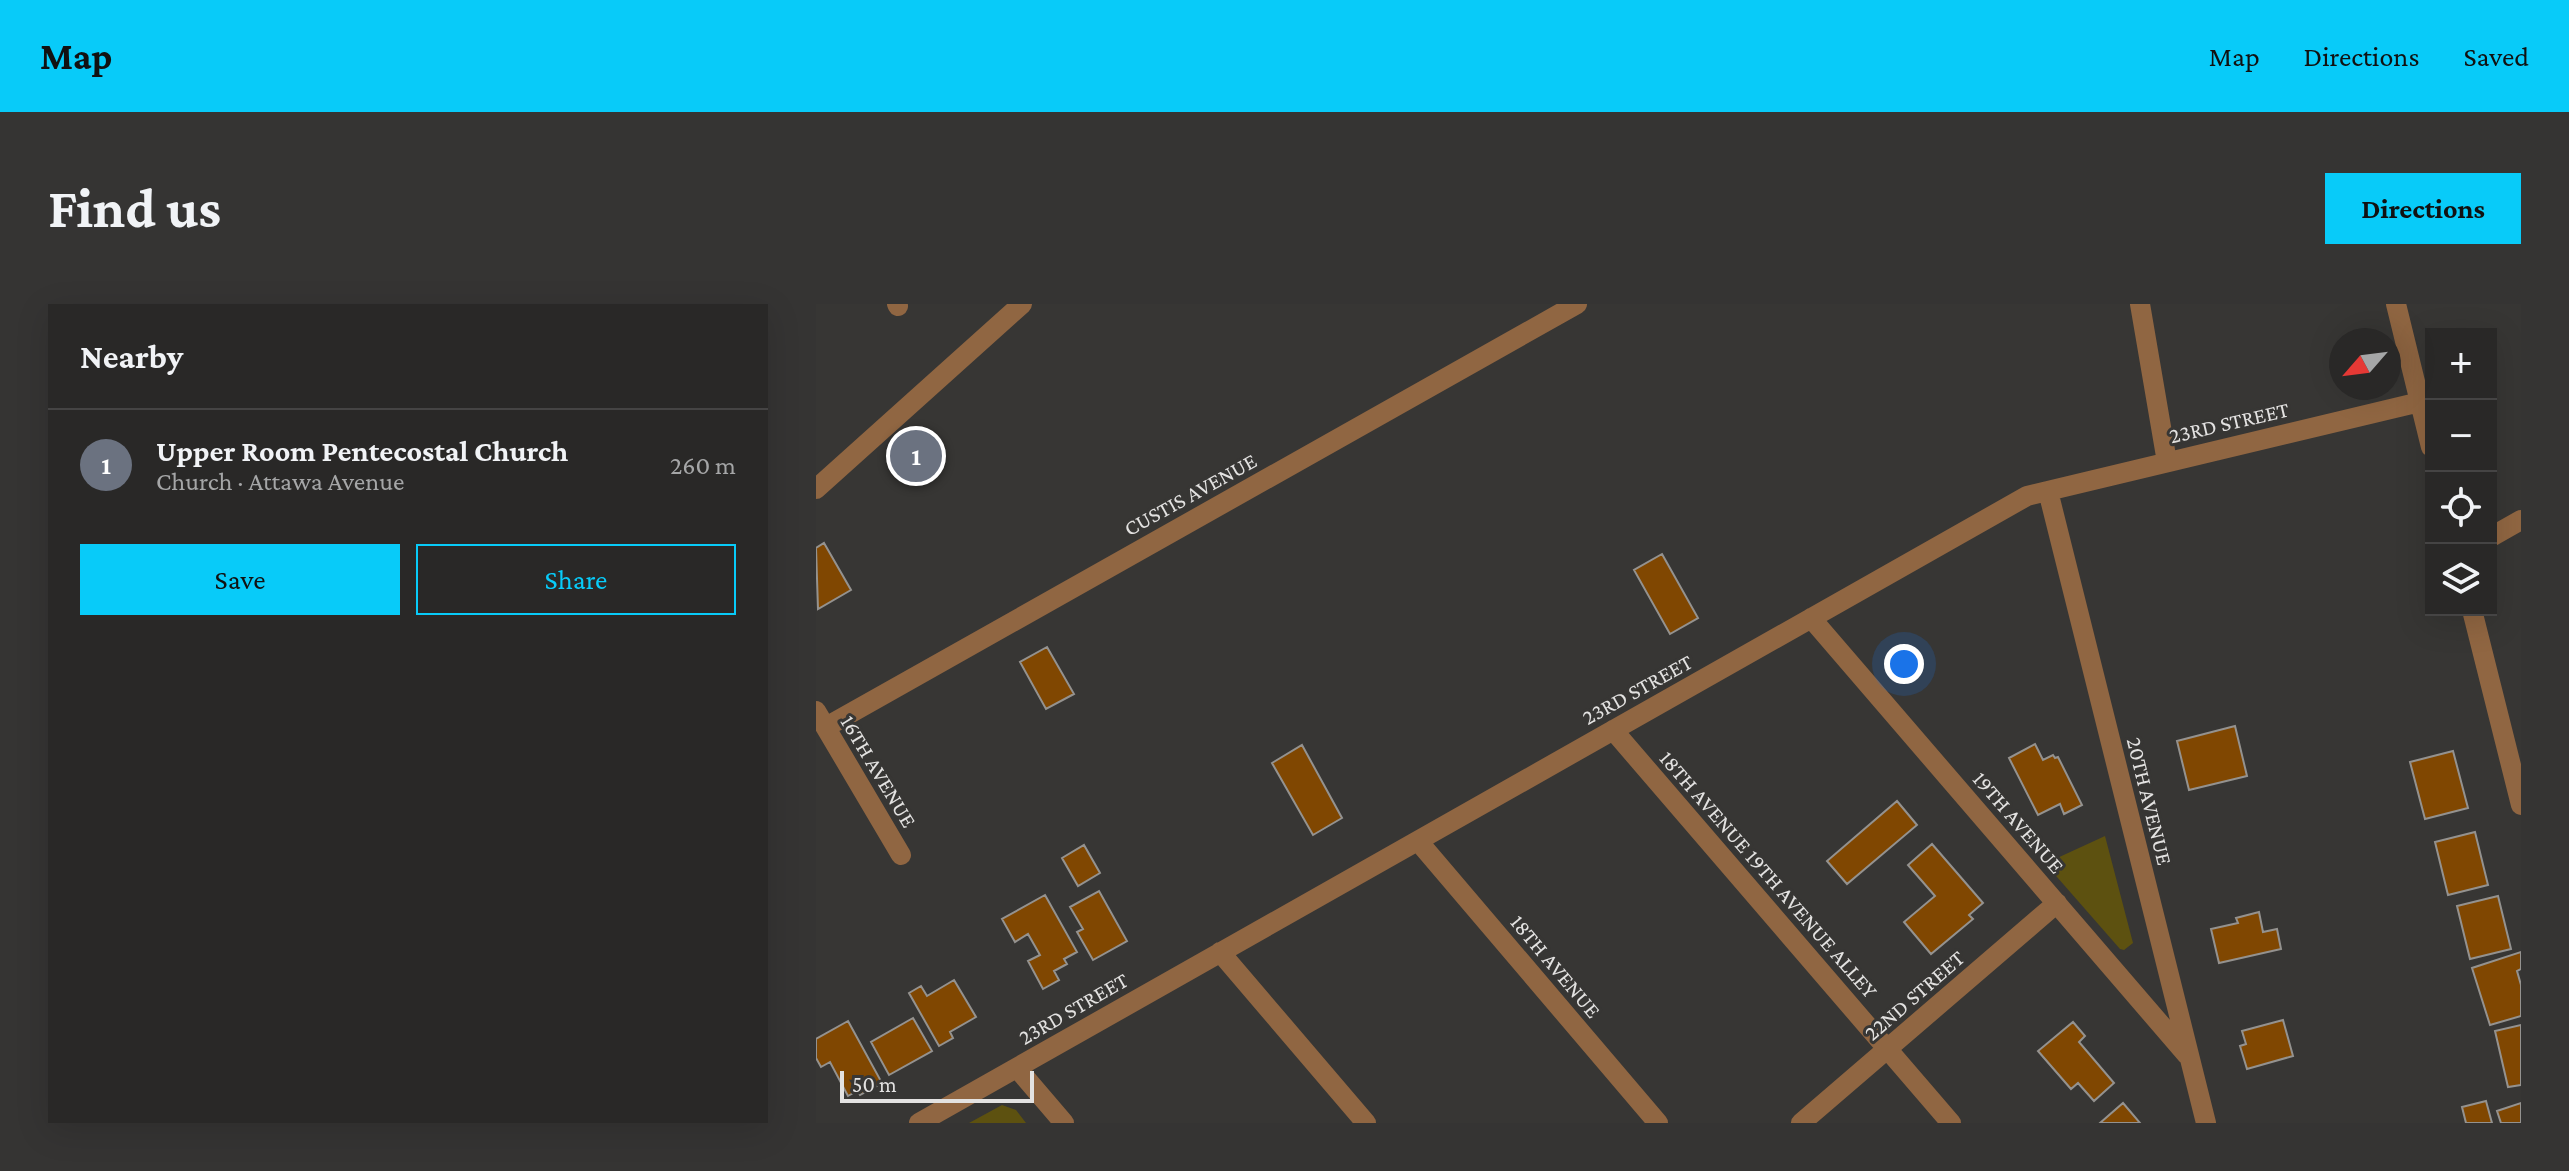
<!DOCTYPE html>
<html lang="en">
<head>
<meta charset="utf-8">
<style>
	body { margin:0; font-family:"Crimson Pro",serif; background:#353433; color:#f1f3f6 }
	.controls { position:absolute; right:24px; top:24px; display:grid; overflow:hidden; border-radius:0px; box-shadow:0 8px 32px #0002 }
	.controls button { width:72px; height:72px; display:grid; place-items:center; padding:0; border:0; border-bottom:2px solid #454444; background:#292827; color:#f1f3f6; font:40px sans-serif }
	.compass { position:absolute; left:1513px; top:24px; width:72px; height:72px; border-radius:50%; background:#292827; box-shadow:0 8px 32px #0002; rotate:242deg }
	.scale { position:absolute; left:24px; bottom:20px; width:194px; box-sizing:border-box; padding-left:8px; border:4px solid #e3e2e1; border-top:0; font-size:22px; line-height:28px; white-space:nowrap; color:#e3e2e1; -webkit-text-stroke:6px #373634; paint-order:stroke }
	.you { position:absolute; left:1088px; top:360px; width:28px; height:28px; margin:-20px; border:6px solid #fff; border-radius:50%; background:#1a73e8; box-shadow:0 0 0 12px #1a73e833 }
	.badge { display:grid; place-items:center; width:52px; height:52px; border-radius:50%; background:#08cbf9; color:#fff; font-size:26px; font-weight:700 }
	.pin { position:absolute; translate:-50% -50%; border:4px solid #fff; box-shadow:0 2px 8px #0006 }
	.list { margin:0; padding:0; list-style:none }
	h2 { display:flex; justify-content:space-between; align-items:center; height:104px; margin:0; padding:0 32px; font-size:34px }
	h2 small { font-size:26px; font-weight:400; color:#a5a6a7 }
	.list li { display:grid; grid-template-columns:52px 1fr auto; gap:24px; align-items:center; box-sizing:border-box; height:112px; padding:0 32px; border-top:2px solid #454444 }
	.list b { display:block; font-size:30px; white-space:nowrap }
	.list p { margin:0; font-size:26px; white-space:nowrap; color:#a5a6a7 }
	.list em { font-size:26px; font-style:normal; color:#a5a6a7 }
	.actions { display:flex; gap:16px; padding:24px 32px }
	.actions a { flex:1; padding:18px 0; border:2px solid #08cbf9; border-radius:0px; text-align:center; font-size:28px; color:#08cbf9 }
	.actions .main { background:#08cbf9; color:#111 }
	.icon { flex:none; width:44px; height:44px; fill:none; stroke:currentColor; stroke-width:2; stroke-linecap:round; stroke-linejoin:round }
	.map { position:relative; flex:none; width:1705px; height:819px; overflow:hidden; border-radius:0px }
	header { display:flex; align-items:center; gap:48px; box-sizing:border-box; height:112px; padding:0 40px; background:#08cbf9; color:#111 }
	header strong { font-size:38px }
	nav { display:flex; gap:44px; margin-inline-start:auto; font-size:28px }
	.intro { display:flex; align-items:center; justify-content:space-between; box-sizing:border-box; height:192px; padding:0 48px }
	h1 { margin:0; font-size:56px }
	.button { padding:20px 36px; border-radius:0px; background:#08cbf9; color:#111; font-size:28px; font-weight:700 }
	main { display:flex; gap:48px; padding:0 48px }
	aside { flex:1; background:#292827; border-radius:0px; box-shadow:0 8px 32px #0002 }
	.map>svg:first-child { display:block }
</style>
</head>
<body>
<header>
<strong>Map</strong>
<nav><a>Map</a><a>Directions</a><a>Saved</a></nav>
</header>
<div class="intro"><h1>Find us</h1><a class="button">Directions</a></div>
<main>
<aside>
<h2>Nearby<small></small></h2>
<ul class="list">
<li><span class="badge" style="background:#6b7280">1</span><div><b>Upper Room Pentecostal Church</b><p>Church · Attawa Avenue</p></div><em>260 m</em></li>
</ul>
<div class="actions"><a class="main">Save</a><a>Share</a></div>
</aside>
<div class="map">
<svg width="1705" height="819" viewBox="0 0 1705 819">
	<rect width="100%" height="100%" fill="#373634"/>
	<path fill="#5d5110" d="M1289,532L1317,639L1308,646L1304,645L1234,565L1239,555Z
		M186,801L200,806L210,819H153Z"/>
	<path fill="#804701" stroke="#94928f" stroke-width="2" d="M8,239L35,286L2,305L0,244Z
		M846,250L882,314L854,330L818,266Z
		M231,343L258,390L230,405L204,358Z
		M1419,422L1431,472L1373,486L1361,437Z
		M1219,440L1227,456L1237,451L1239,454L1242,453L1266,501L1248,510L1244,500L1222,511L1193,454Z
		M486,441L526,514L497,531L456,459Z
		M1637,447L1652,504L1609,515L1594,458Z
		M1081,497L1101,521L1031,580L1011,557Z
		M1659,528L1672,581L1632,591L1619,538Z
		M1116,540L1167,599L1153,611L1157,615L1115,650L1088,618L1119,592L1092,561Z
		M268,541L284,569L262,582L246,554Z
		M283,587L311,637L277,656L261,628L267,625L254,603Z
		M229,591L261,648L248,655L251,660L238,667L243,676L227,685L212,657L224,651L212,630L199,638L186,615Z
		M1682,592L1695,645L1654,655L1641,602Z
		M1443,608L1447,628L1461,625L1465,645L1403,659L1395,625L1422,619L1420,614Z
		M1705,648V665L1701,667L1705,681V712L1674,721L1656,664Z
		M138,676L160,713L134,728L137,734L123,742L93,689L105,682L111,692Z
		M97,714L116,747L73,771L55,738Z
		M1467,716L1477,752L1431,765L1424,742L1430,740L1426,727Z
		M32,717L66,779L44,791L41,787L32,792L14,758L5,763L0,754V735Z
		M1257,718L1269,732L1263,738L1298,779L1278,797L1262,779L1255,785L1222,747Z
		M1705,721V781L1692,783L1679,727Z
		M1670,797L1676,819H1650L1646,803Z
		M1307,799L1324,819H1284Z
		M1705,799V819H1685L1681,807Z"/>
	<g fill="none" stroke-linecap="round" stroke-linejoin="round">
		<path stroke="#906642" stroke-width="20" d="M81,0L82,2
			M1324,0L1351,158
			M1580,0L1615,143
			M0,185L206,0
			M1232,187L1390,819
			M1675,233L1705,216
			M1656,306L1705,501
			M995,314L1371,751
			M0,407L85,551
			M10,423L761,0
			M797,426L1135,819
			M602,537L842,819
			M404,648L550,819
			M201,764L248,819
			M103,819L1211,192L1604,98
			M985,819L1241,599"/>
	</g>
	<g text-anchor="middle" stroke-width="6" stroke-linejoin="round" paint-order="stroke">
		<g font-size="22" fill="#e3e2e1" stroke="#373634">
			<text transform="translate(1413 118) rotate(-13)" y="8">23RD STREET</text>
			<text transform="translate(374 190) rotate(-29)" y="8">CUSTIS AVENUE</text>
			<text transform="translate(821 385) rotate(-29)" y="8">23RD STREET</text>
			<text transform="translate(63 467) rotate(59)" y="8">16TH AVENUE</text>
			<text transform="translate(1334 497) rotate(76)" y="8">20TH AVENUE</text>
			<text transform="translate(1203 518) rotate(49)" y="8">19TH AVENUE</text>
			<text transform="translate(953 570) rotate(49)" y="8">18TH AVENUE 19TH AVENUE ALLEY</text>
			<text transform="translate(740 662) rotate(50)" y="8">18TH AVENUE</text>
			<text transform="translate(1098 691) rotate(-41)" y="8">22ND STREET</text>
			<text transform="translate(257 704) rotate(-30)" y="8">23RD STREET</text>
		</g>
	</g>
</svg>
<div class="controls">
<button>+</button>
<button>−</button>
<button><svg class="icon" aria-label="locate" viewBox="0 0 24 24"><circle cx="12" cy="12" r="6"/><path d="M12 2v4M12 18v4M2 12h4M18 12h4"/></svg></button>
<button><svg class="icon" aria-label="layers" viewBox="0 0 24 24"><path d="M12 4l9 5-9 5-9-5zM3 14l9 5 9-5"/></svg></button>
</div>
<svg class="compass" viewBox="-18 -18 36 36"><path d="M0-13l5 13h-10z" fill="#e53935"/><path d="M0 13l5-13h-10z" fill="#a5a6a7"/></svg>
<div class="scale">50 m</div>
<div class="you"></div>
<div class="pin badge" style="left:100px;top:152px;background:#6b7280">1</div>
</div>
</main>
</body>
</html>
